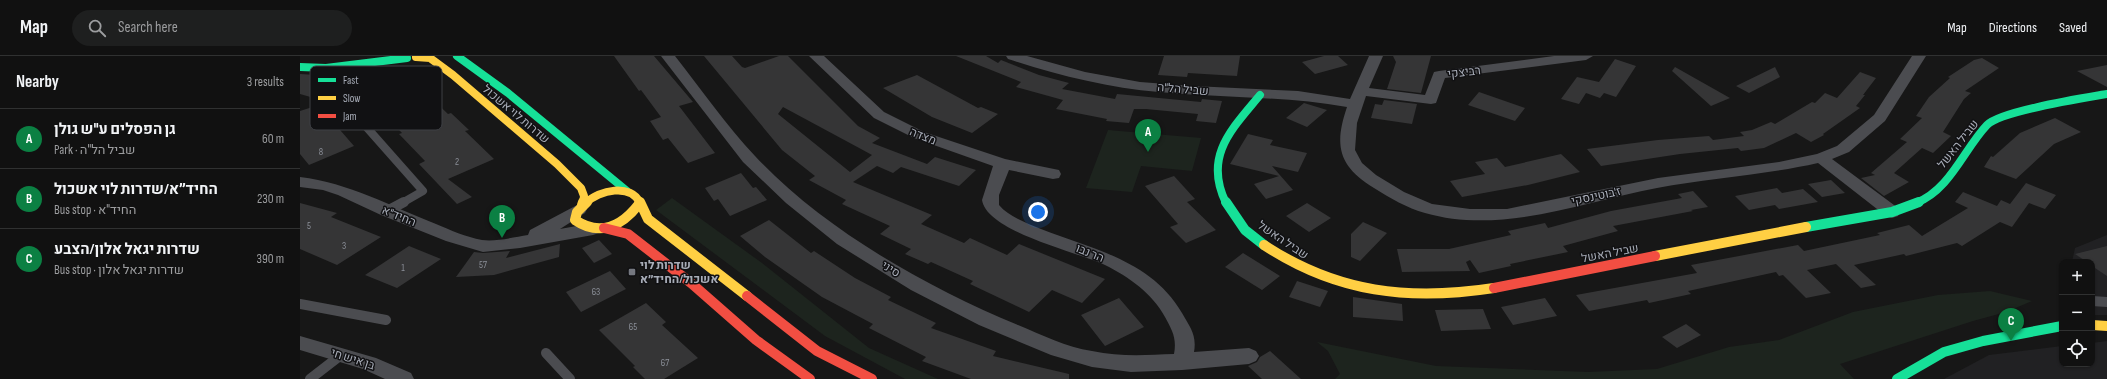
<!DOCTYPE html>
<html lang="en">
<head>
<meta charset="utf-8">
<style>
	body { margin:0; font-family:"Sofia Sans Condensed",Heebo,sans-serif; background:#1e1f1f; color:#f1f3f6 }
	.controls { position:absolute; right:12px; bottom:12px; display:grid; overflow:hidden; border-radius:8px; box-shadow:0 1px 3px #0004 }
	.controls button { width:36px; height:36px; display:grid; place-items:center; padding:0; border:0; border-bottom:1px solid #303131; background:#111; color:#f1f3f6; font:20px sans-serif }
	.you { position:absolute; left:738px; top:156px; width:14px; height:14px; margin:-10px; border:3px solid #fff; border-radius:50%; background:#1a73e8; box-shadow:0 0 0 6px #1a73e833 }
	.badge { display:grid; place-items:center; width:26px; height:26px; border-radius:50%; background:#0b8043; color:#fff; font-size:13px; font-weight:700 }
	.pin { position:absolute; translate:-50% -33px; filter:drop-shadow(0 1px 2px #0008) }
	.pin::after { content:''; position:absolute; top:21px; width:14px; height:12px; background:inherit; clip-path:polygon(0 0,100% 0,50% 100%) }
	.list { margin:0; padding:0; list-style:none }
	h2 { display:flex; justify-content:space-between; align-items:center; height:52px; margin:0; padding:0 16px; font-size:17px }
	h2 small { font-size:13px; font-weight:400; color:#9c9d9f }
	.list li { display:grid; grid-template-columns:26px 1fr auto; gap:12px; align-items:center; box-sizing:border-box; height:60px; padding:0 16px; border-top:1px solid #303131 }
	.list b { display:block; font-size:15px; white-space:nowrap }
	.list p { margin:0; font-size:13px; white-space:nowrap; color:#9c9d9f }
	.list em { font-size:13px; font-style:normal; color:#9c9d9f }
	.icon { flex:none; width:22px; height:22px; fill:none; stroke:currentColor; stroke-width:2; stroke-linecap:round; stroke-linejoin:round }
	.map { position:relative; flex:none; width:1807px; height:323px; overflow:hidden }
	header { display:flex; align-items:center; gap:24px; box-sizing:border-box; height:56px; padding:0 20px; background:#111; border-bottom:1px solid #303131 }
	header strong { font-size:19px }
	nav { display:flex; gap:22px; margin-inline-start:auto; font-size:14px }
	.search { width:280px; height:36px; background:#1e1f1f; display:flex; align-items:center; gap:10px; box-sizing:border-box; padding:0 14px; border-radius:22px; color:#9c9d9f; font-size:15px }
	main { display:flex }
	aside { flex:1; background:#111 }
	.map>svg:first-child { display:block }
</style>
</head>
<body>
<header>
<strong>Map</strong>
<div class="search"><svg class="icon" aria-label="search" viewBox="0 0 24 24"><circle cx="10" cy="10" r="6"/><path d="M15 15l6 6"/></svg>Search here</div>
<nav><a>Map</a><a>Directions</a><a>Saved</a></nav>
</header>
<main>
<aside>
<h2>Nearby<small>3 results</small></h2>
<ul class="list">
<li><span class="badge">A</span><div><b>גן הפסלים ע&quot;ש גולן</b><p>Park · שביל הל&quot;ה</p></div><em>60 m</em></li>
<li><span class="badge">B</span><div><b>החיד״א/שדרות לוי אשכול</b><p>Bus stop · החיד&quot;א</p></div><em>230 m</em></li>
<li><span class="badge">C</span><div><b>שדרות יגאל אלון/הצבע</b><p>Bus stop · שדרות יגאל אלון</p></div><em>390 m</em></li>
</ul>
</aside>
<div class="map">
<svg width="1807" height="323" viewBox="0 0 1807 323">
	<rect width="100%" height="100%" fill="#171717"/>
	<path fill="#212123" d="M1807,179V259H1792V206H1772L1775,192Z
		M1807,285V323H1644L1689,299L1762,290V308H1792V287Z"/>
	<path fill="#1d241e" d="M808,74L901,82L892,115L841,110L832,136L786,132Z
		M372,142L462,207L569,292L638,323H605L525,280L356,154Z
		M1690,235L1732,245L1706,256L1673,265L1540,308L1554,323H1035L1040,318L1028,295L1017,286L1136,310L1288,316L1357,313L1429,291L1479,284L1553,256L1638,239Z"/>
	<path fill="#353536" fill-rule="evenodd" d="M314,0H354L393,46L379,50L415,97L388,107L368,82L363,84L350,65L361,61L341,34L339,35Z
		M404,0H432L442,11L445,12L479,0H488L558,70L580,82L572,87L627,108L635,101L676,114L659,130L601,111L593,117L577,110L553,126L632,159L621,168L664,187L670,182L707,199L719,188L805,223L782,247L752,234L729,256L670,228L673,225L631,206L628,208L605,198L611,193L580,178L590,170L542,148L546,144L509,124L515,120L482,94ZM483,51L561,93L572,99L550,116L478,58Z
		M656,0H686L698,7L701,4L739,19L769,27L762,33L815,43L817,38L901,46L902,43L922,45L916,67L896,65L898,58L846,53H834L829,67L806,65L807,63L756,53L763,44L716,31L721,26Z
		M864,0H940L937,20L888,17L887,21L858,19Z
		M1024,0H1038L1048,9L1015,18L1002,6Z
		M1093,0H1131L1121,37L1087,33L1096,6Z
		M1682,2L1699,12L1665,35L1671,37L1664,43L1643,76L1651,80L1633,97L1622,92L1594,117L1609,126L1584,140L1561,122L1575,119L1571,117L1607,86L1600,83L1622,62L1616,60L1629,41L1650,22L1648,21L1674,4Z
		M1315,3L1336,10L1316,41L1304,37L1300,42L1286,37L1279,48L1261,43L1277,21L1299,26Z
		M1807,9V31L1777,15Z
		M1375,11L1430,42L1411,50L1372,15Z
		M1475,11L1480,21L1449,37L1436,30Z
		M1560,16L1576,22L1563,39H1565L1556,50L1560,52L1523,78L1524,79L1511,86L1496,77L1464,92L1441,95L1438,92L1380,98L1301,110L1287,93L1358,84L1409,80L1413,84L1444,80L1440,76L1452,74L1471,66L1475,68L1512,46L1515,47L1525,37L1537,42Z
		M0,18L65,22L76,19L90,45L122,33L148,58L151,57L169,74L165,75L194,103L148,123L172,141L157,148L119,108L125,105L99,78L102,77L68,42L27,59L54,90L9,109L0,98V55L28,46L0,38Z
		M617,19L678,52L681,51L698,58L672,77L632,61L583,32Z
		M1179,36L1225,52L1215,65L1168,49Z
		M1084,44L1117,48L1112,68L1071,62L1075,48L1082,49Z
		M1004,47L1027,54L1007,71L986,62Z
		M1755,62L1781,76L1754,88L1716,123L1684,111L1691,100L1693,101L1720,77Z
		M948,78L973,84L970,89L1007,97L998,116L972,110L993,134L966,143L954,128L979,120L930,108Z
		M1261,98L1280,116L1228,129L1162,141L1150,125L1185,118L1175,106L1197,102L1205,111Z
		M441,117L453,132L456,131L467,144L430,160L418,143L414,145L405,132Z
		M874,120L895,143L887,146L916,174L886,187L870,171L878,168L845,130Z
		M1531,124L1545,137L1522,141L1508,128Z
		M1726,127L1756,139L1745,153L1729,147L1712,171L1700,166L1662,190L1657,187L1606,200L1604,198L1554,209L1576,229L1561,232L1536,208L1507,214L1531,237L1506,242L1483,219L1479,220L1476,216L1388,235L1391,238L1349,247L1347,244L1289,255L1276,239L1397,217L1391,209L1498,189L1504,195L1580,179L1577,177L1609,169L1622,180L1668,152L1655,146L1663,136L1697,150L1701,144L1710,148Z
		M1477,132L1482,137L1503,133L1518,146L1479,153L1475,149L1449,154L1435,140Z
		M1393,135L1408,151L1391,154L1393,155L1313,170L1318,175L1263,190L1268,196L1210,208L1211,210L1179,217L1170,204L1166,206L1170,215L1102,216L1097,193H1149L1211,179L1208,175L1245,167L1248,172L1311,155L1382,142L1378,138Z
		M0,147L37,157L31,161L81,181L37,209L0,193Z
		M1007,147L1031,162L1009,176L986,160Z
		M469,164L511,197L514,195L555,222L591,241L588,244L636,267L631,272L696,295L693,300L769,318V323H671L622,305L626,301L569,272L573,268L522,241L465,201L440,180Z
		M1063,166L1087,177L1060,205L1051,201V178Z
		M299,184L312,198L294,207L282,192Z
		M260,188L259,201L194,219L156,221L174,196L183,197L210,195L206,202Z
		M109,190L141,203L97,232L65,219Z
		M1807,190V220L1792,210V206H1787L1775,198Z
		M943,197L980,220L962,234L925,211Z
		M310,215L326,233L281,256L266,236Z
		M997,225L1028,235L1020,251L989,241Z
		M1053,241L1102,248L1103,265L1053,261Z
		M819,242L844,271L805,290L781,259Z
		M1245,242L1257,260L1213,269L1201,251Z
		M346,247L366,266L362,269L398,302L364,323H345L333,311L335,310L299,274Z
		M1183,253L1191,273L1141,275L1135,254Z
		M1386,268L1401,279L1377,292L1362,281Z
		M970,295L1001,323H962L948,310L957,306L960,301Z"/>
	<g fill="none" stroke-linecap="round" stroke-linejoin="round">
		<path stroke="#4b4c50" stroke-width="8" d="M54,57L123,135L102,147"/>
		<path stroke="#4b4c50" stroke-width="10" d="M87,155L104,146
			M1792,245L1807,246
			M0,248L86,264
			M246,297L270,323
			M10,323L41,299"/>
		<path fill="#4b4c50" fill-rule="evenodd" d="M361,0H375C401,33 426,69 455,100C523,173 626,231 718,269C742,279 766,291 792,295C820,301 846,299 874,298C877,282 872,274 865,261C852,237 829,221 805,209C778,196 687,176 682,144L693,110L614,82L574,62L509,0H524L584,56L624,76L705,103L759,114L761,118L759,122L753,123L709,114L699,139V149C709,161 727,167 741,173C794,194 851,204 882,257C890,271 897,279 894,296L949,292L956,295L959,300L956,305L949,308L882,314L831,316L792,311L751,299L679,269L611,234L537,188L486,147L443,106Z
			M706,0H727L785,16L840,26L893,30L998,35L1050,43L1069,0H1083L1069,32L1125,39L1134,16L1139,15L1254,0H1293L1286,4L1145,22L1136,47L1131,48L1066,40L1057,67L1055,94L1062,107L1076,119L1104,136L1132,148L1170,153H1207L1358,122L1479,106L1517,98L1537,90L1574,59L1612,0H1626L1585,65L1549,96L1532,103L1598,152L1600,156L1598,160L1592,162L1586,160L1518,107C1465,119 1410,122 1357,132C1283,146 1201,179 1125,157C1107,152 1090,142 1074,132C1038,110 1034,89 1047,51C985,40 922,42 859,36C808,32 757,19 708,3Z
			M0,121C49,127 90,150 136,168C150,174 166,181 182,184C196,186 214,181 228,179L230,174L279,148L285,149L287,153L285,157L260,173L293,167L299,169L302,173L299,177L293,179L220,192L183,196L146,185L81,159L38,139L23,134L0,131Z
			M0,280L76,302L111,317L114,323H85L63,313L0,294Z"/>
		<path stroke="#16e098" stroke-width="8" d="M157,0L208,37L327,135
			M0,11L26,12L107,2
			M926,147C903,100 932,73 960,39
			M1616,147C1650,134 1664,93 1687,69C1700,55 1784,42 1807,38"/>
		<path stroke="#16e098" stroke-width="10" d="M926,146L945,174L964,189
			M1506,171L1592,156L1619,146
			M1597,323L1644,296L1683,285L1762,270"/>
		<path stroke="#ffcf43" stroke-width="8" d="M116,1L130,2L153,19L257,108L281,132L284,140L283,147
			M286,147C299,134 331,127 340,147"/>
		<path stroke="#ffcf43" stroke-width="10" d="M287,146L277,156L275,164C300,181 322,170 339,148
			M340,146L348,163L447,240
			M282,149L283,146
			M964,189C1037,237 1109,245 1194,232
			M1355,200L1506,171
			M1792,269L1807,270"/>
		<path stroke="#f24e42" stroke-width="10" d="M304,172L328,178L391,227L456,284L510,323
			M1194,232L1355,200
			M447,240L517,295L572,323"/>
	</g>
	<rect fill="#757880" stroke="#111113" stroke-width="1.5" x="328" y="212" width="8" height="8" rx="2"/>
	<g text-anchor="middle" stroke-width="3" stroke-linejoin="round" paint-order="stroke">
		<g font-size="10" fill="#8b8f98">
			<text x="21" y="99">8</text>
			<text x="157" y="109">2</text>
			<text x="9" y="173">5</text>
			<text x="44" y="193">3</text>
			<text x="183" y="212">57</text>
			<text x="103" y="215">1</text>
			<text x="296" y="239">63</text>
			<text x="333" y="274">65</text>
			<text x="365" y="310">67</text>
		</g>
		<g font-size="12" fill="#a8adb8" stroke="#111113">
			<text transform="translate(1164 16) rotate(-7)" y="4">רביצקי</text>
			<text transform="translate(883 33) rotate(5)" y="4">שביל הל"ה</text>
			<text transform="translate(216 58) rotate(40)" y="4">שדרות לוי אשכול</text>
			<text transform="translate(623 80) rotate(22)" y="4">מצדה</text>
			<text transform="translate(1658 88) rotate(-52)" y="4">שביל האשל</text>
			<text transform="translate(1296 140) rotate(-12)" y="4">ז'בוטינסקי</text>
			<text transform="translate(99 160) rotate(22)" y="4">החיד"א</text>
			<text transform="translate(983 184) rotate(34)" y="4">שביל האשל</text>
			<text transform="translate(790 197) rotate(22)" y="4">הר נבו</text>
			<text transform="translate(1310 197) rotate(-11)" y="4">שביל האשל</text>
			<text transform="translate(591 213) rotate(31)" y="4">סיני</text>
			<text transform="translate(53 303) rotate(18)" y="4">בן איש חי</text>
		</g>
		<g font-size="12" font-weight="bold" fill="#a8adb8" stroke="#111113" text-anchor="start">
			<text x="340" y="213">שדרות לוי<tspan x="340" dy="14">אשכול/החיד״א</tspan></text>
		</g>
	</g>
	<rect x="10" y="10" width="132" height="64" rx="6" fill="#111113" stroke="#3e4045" stroke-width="1"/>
	<rect x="18" y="22" width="18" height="4" fill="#16e098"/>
	<rect x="18" y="40" width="18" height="4" fill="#ffcf43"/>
	<rect x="18" y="58" width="18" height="4" fill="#f24e42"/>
	<g font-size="11" fill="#a8adb8">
		<text x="43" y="28">Fast</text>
		<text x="43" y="46">Slow</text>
		<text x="43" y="64">Jam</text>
	</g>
</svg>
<div class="controls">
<button>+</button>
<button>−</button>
<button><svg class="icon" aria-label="locate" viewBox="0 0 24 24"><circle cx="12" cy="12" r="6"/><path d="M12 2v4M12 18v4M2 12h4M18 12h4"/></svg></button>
</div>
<div class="you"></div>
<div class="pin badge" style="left:848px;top:96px">A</div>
<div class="pin badge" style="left:202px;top:182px">B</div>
<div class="pin badge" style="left:1711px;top:285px">C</div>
</div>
</main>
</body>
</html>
